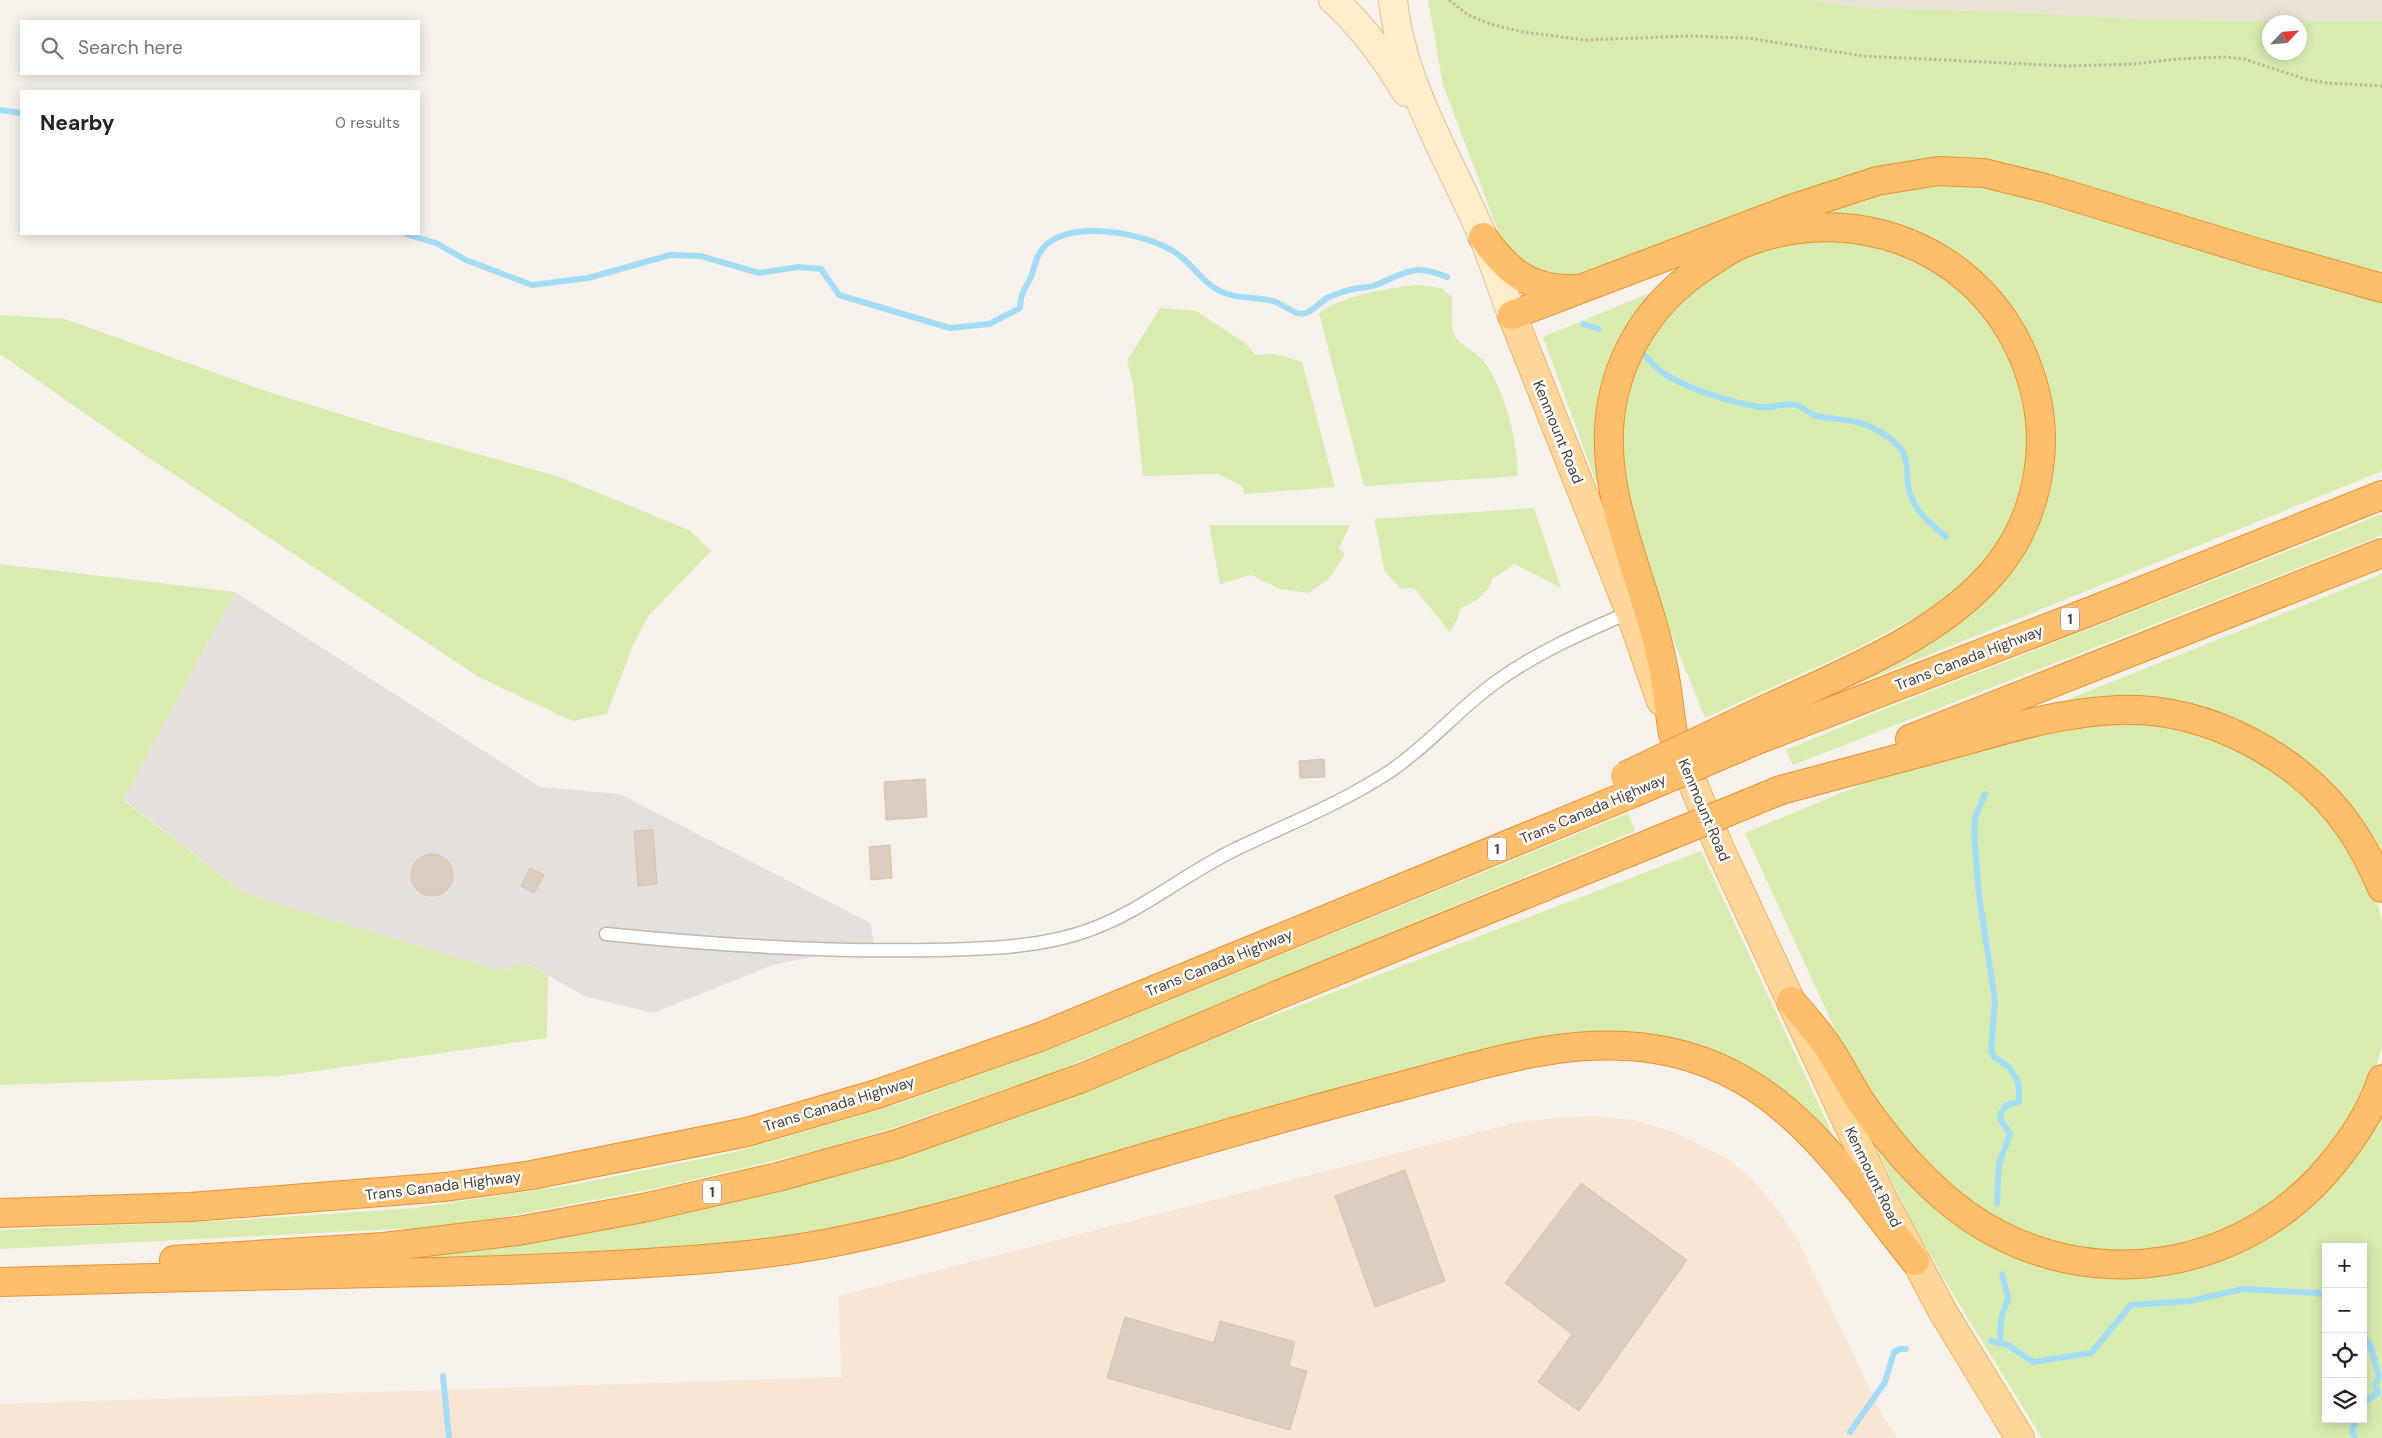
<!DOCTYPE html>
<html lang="en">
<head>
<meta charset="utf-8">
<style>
	body { margin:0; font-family:"DM Sans",sans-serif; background:#f6f6f6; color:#222 }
	.controls { position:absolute; right:15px; bottom:15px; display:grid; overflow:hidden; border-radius:0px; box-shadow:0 2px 12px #0003 }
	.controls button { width:45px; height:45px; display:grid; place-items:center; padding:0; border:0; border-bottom:1px solid #e0e0e0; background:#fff; color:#222; font:25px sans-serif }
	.compass { position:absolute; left:2262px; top:15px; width:45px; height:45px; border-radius:50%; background:#fff; box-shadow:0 2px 12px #0003; rotate:64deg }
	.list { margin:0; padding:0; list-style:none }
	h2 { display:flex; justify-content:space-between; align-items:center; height:65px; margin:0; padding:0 20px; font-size:21px }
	h2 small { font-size:16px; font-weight:400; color:#767676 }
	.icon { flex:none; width:28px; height:28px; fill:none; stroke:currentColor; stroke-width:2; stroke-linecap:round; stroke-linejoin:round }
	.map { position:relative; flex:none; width:2382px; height:1438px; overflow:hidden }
	.search { position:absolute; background:#fff; box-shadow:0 2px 12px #0003; left:20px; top:20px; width:400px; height:55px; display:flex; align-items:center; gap:12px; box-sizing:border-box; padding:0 18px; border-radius:0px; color:#767676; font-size:19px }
	.panel { position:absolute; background:#fff; box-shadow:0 2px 12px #0003; left:20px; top:90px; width:400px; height:145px; border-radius:0px }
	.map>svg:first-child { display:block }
</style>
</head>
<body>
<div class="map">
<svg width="2382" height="1438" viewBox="0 0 2382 1438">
	<rect width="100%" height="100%" fill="#f6f1ea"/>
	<path fill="#eae2d7" d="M1807,0H2382V21L2149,20L2013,12L1868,8Z"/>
	<path fill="#f8e5d4" d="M1594,1116L1633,1120L1671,1131L1728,1159L1755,1182L1778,1210L1800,1244L1884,1418L1897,1438H0V1404L842,1377L838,1296L1515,1123L1553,1118Z"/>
	<path fill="#e5e0db" d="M235,592L540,787L620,794L870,923L874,944L773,965L653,1013L584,996L528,964L499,970L246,894L123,799Z"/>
	<path fill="#d8ecb0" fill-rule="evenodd" d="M1428,0H1807L1868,8L2013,12L2149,20L2382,21V275L2296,252L2005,162L1970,159H1931L1582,274L1563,276L1541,272L1519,260L1500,236L1443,85ZM2270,22H2300V52H2270Z
		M1923,184H1983L2382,299V471L1847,688L1965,617L1992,594L2016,565L2053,458L1988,281L1806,216L1863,196Z
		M1802,240H1863L1936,268L1991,320L2020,380L2030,435L2021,496L2001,542L1976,572L1955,592L1929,610L1852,651L1705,718L1657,599L1643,560L1624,475L1621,436L1623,416L1635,365L1672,306L1724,267L1762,250Z
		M1419,285L1441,288L1452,297C1452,309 1450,329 1456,338C1464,348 1478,353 1485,363C1506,393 1517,441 1518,476L1364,486L1319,313C1344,295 1388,288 1419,285Z
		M1652,292L1643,305L1603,501L1543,337Z
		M1160,308L1196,311L1245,343L1255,355L1276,354L1302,362L1335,487L1245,494L1242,486L1219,474L1143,476L1133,384L1127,361Z
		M0,315L65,319L263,390L391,430L557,476L689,530L711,551L649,615L633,645L607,714L572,721L479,677L136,449L0,354Z
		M1534,508L1561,588L1515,564L1492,579L1489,588L1477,600L1460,609L1458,618L1450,632L1414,588L1401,589L1385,572L1374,519Z
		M2382,514V535L2368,541L1793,765L1786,750L1877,712Z
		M1209,525H1350L1339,548L1345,554L1329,579L1308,593L1280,589L1251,575L1220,584Z
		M0,564L235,592L123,800L246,894L499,970L527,964L548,975L547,1038L281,1076L0,1085Z
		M2382,574V860L2278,748L2051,706Z
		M2125,719L2198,731L2268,762L2329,815L2374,892L2382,921V1046L2375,1071L2338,1145L2276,1207L2196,1242L2149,1253L2064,1248L1989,1218L1922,1163L1871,1096L1834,1027L1745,833L1898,769L2049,725Z
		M1628,813L1635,831L1057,1071L899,1126L820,1150L658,1188L494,1219L417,1228L0,1249V1230L239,1220L415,1208L571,1185L735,1152L894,1105L1048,1050Z
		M1701,851L1844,1159L1814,1125L1638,1038L1086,1169L776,1246L220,1270L398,1258L1054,1100Z
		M2382,1110V1438H2042L1951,1291L1911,1220L1867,1129L1996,1247L2209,1261ZM2326,1247H2363V1419H2326Z"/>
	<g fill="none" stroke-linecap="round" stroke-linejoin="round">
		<path stroke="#a3ddf5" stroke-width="6" d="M0,110L21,113
			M406,234L436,243L466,260L532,285L588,278L670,255L701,256L759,273L798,267L821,269L839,295L950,328L989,324L1020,308C1021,290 1024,292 1031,277C1035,266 1036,255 1044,247C1071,219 1144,233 1173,251C1191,261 1200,281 1218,290C1235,300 1255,296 1273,301C1282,304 1289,310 1297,313C1310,317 1319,302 1329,297C1337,294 1346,290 1354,289C1361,287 1367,288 1373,286C1405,274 1411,262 1447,277
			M1583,324L1599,329
			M1644,355C1650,360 1654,366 1660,371C1684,388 1730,402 1759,407C1772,409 1784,402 1797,405C1805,408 1809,414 1817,416C1845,422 1859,417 1885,435C1920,458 1899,472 1913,501C1920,516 1934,526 1946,537
			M1985,794L1975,818L1974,833L1979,895L1995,1001L1991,1051L1994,1057L2009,1067L2017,1080L2019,1087V1102L2007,1105C1993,1121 2004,1121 2010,1134L1999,1164L1997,1203
			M2363,1335L2371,1347L2379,1377L2375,1384L2378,1393L2363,1403
			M1991,1341L2008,1345L2033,1362L2091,1353L2131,1305L2190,1301L2243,1289L2316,1293L2326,1295
			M2000,1342L2001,1319L2008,1298L2002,1274
			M443,1376L449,1438
			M1850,1432L1885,1382L1894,1352L1900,1349H1906
			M2355,1438L2352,1431L2356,1419"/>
	</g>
	<path fill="#dbcec1" stroke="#d4c2b1" d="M1324,759L1325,777L1300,778L1299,761Z
		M925,779L927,817L886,820L884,782Z
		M653,830L657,884L638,886L634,831Z
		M890,845L892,878L871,880L869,847Z
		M411 875a21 21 0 1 1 42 0a21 21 0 1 1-42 0Z
		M530,868L544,875L534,893L521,886Z
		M1405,1170L1445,1281L1375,1307L1335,1196Z
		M1581,1183L1687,1260L1579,1411L1538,1382L1572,1334L1505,1283Z
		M1125,1317L1214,1343L1220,1321L1295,1342L1289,1366L1307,1371L1290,1430L1107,1378Z"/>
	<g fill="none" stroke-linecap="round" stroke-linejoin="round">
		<defs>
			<path id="service" d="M606,934C714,945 822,952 931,950C983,949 1042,948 1092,929C1143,910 1185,874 1234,850C1286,825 1340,804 1389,772C1428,746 1458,709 1496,682C1537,652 1584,632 1630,612"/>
			<path id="secondary" d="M1333,0C1363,26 1386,59 1406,92
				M1393,0C1402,86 1450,159 1483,237C1494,262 1502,289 1512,315"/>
			<path id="primary" d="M1512,315L1630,612L1661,701
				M1678,748L1720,849L1883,1199L1943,1312L2020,1438"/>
			<path id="motorway" d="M1483,237C1507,271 1531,291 1575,289
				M1512,315L1791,209L1877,181L1938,171L1984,173L2045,188L2258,253L2382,288
				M1673,734C1669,709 1667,682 1661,657C1643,573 1596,491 1612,403C1623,345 1656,298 1705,266C1718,257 1732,247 1747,242C1851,202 1969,245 2018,345C2037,384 2045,425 2039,468C2033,511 2015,550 1985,581C1926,644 1824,681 1747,718
				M1910,739L2382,553
				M1757,740L2104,606L2382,495
				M1781,790C1841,774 1900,758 1960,742C2013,727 2064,712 2119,710C2206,707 2300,756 2350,828C2363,847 2373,867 2382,888
				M1791,1001C1801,1013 1812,1025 1821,1037C1837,1058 1848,1083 1863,1105C1891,1145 1927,1187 1968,1216C2089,1300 2252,1272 2340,1154C2358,1131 2373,1107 2382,1079
				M0,1213L191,1207L445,1187L532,1175L747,1132L877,1094L1040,1037L1633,793
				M174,1260L384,1247L518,1231L643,1208L778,1177L897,1144L1082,1078L1275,996L1654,842
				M0,1282C126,1279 251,1275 377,1273C462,1272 547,1269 632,1264C696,1260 760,1256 824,1244C917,1227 1009,1198 1100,1171C1197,1142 1295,1114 1394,1088C1479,1066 1565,1035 1654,1049C1781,1068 1840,1168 1915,1261"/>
		</defs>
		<use href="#service" stroke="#c2b8ab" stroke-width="15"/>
		<use href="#secondary" stroke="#dcc399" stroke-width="30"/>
		<use href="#primary" stroke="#ecb362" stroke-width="30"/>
		<use href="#motorway" stroke="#e89132" stroke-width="30"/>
		<path stroke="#c5b29c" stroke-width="3" stroke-dasharray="2.5 2.5" stroke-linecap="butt" d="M1449,0L1468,15L1490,24L1523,32L1585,40L1690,36L1747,38L1863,56L2067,66L2135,64L2177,59L2225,57L2244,59L2305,79L2327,83L2382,86"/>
		<use href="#service" stroke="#fff" stroke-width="12"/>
		<use href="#secondary" stroke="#ffeccb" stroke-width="28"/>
		<use href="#primary" stroke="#ffd79a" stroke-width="28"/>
		<use href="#motorway" stroke="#ffbe6c" stroke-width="28"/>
		<defs>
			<path id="motorway-bridge" d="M1625,776L1747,718
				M1633,793L1757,740
				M1654,842L1781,790"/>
		</defs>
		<use href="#motorway-bridge" stroke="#e89132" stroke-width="30" stroke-linecap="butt"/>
		<use href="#motorway-bridge" stroke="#ffbe6c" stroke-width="28"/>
	</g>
	<g text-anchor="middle" stroke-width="5" stroke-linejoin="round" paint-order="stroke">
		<g fill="#fff" stroke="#807a73" stroke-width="1">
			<rect x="2061" y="607.5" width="18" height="23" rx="4"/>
			<rect x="1488" y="837.5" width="18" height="23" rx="4"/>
			<rect x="703" y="1180.5" width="18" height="23" rx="4"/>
		</g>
		<g font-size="14" font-weight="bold" fill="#4a4137">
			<text x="2070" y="624">1</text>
			<text x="1497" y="854">1</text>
			<text x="712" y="1197">1</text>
		</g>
		<g font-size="15" fill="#4a4137" stroke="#fff">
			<text transform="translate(1558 432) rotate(68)" y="5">Kenmount Road</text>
			<text transform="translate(1969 658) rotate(-21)" y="5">Trans Canada Highway</text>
			<text transform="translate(1593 809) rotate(-23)" y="5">Trans Canada Highway</text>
			<text transform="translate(1704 810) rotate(67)" y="5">Kenmount Road</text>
			<text transform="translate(1219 963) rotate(-22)" y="5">Trans Canada Highway</text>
			<text transform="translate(839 1104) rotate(-17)" y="5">Trans Canada Highway</text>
			<text transform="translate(1873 1177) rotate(64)" y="5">Kenmount Road</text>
			<text transform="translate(443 1186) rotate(-7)" y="5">Trans Canada Highway</text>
		</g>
	</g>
</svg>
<div class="controls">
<button>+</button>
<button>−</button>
<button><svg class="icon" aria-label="locate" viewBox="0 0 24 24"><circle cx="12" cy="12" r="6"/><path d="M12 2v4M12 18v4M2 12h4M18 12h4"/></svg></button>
<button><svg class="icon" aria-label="layers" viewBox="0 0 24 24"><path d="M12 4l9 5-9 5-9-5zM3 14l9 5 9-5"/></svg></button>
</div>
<svg class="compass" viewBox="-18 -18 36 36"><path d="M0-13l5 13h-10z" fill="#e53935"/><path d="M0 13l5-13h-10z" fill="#767676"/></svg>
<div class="search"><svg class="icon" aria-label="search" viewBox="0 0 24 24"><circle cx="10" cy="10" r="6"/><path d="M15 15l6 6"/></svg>Search here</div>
<section class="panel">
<h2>Nearby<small>0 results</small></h2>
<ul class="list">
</ul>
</section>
</div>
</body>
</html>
